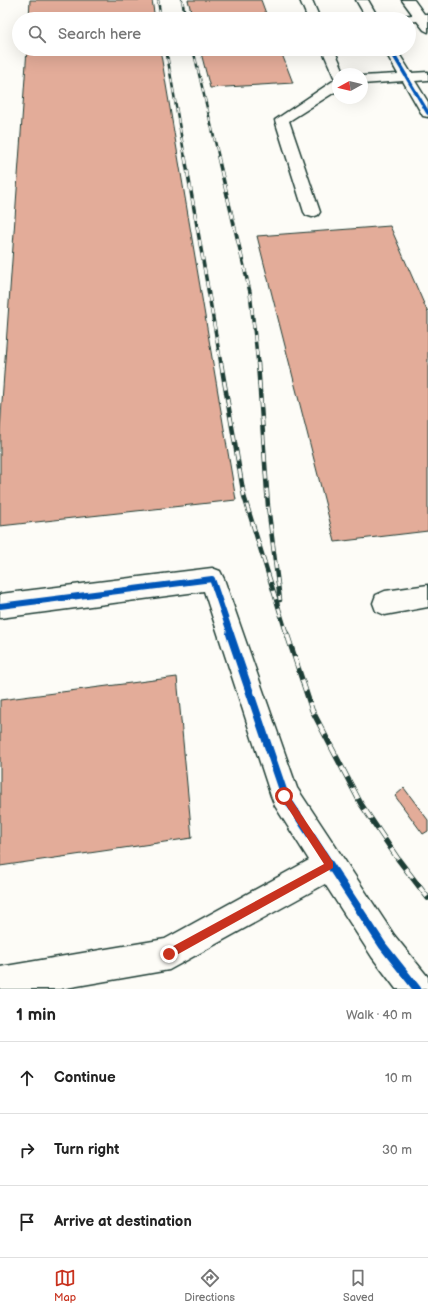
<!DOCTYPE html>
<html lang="en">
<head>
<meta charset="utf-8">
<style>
	body { margin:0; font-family:"Balsamiq Sans",sans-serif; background:#f2f2f2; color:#222 }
	.compass { position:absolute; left:332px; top:68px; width:36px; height:36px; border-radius:50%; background:#fff; box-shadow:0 4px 16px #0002; rotate:262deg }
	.stop { position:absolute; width:12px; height:12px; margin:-9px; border:3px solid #c8321e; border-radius:50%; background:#fff }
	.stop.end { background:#c8321e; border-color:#fff; box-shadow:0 1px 4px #0008 }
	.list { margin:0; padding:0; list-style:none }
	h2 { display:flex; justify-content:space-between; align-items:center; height:52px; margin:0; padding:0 16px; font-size:17px }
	h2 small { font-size:13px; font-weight:400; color:#767676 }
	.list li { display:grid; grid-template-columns:26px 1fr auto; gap:12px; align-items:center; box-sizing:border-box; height:72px; padding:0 16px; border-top:1px solid #e0e0e0 }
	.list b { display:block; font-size:15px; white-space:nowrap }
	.list em { font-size:13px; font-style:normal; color:#767676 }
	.icon { flex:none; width:22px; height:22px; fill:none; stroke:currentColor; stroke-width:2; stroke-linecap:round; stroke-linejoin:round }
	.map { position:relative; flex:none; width:428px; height:989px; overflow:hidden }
	.search { position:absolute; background:#fff; box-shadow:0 4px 16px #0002; left:12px; right:12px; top:12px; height:44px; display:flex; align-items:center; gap:10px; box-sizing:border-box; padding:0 14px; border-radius:22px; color:#767676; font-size:15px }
	.sheet { height:268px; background:#fff }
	nav { display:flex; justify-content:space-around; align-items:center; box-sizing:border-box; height:56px; border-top:1px solid #e0e0e0; background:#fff; font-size:11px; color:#767676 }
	nav a { display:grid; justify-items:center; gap:2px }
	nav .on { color:#c8321e }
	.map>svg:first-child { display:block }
</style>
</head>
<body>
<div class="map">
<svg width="428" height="989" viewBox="0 0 428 989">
	<rect width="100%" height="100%" fill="#fdfcf7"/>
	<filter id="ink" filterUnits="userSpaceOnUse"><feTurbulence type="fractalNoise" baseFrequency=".025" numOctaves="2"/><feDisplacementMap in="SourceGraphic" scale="8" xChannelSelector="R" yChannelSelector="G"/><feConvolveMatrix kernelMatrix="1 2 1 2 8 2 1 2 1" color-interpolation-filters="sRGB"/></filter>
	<g filter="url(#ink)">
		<path fill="#e3ac99" stroke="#1f3d34" d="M30,0H152L155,19H29Z
			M188,0H261L268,19H193Z
			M27,49H160L236,500L0,526V430Z
			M200,49H280L293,83L210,88Z
			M390,226L428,313V531L335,542L257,236Z
			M177,677L192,838L0,866V700Z
			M404,788L428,820V831L423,834L395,796Z"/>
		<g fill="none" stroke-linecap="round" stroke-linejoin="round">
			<defs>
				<path id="minor" d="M300,0H312L320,19H308Z
					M356,0H368L379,19H367Z
					M402,0H414L424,14H428V32L424,30L417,21L409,22V19H392L398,16L413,15Z
					M322,49H334L345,74H338V78L334,77Z
					M384,49H396L411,73L428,72V80L415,81L428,102V117L423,116L403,81L362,84V76L398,74Z
					M338,80V90L289,121L320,212L318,215L312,217L306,215L304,212L275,120L333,81Z
					M212,568L220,571L224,579L297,788L394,935L428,977V989H396L372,957L325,884L169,970L60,989H0V967L165,939L309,860L275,806L271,796L204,591L0,618V594Z
					M428,585V607L385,615L376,611L373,603L376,595L385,591Z"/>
			</defs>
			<use href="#minor" stroke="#1f3d34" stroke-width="3"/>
			<use href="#minor" fill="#fdfcf7" fill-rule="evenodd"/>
			<defs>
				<path id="rail-far3" d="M158,0L161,19
					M182,0L186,19
					M166,49L185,158
					M193,49L219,158"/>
				<path id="rail-far2" d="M185,157L221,364
					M218,157L250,292L258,364"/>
				<path id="rail-far1" d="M221,363L244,496L287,635
					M258,363L268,506L280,600"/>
				<path id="rail" d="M287,634L312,710L361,804L398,859L428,898"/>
			</defs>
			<use href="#rail-far3" stroke="#1f3d34" stroke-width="2.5"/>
			<use href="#rail-far2" stroke="#1f3d34" stroke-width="3.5"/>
			<use href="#rail-far1" stroke="#1f3d34" stroke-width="4.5"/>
			<use href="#rail" stroke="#1f3d34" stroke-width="5.5"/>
			<use href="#rail-far3" stroke="#fdfcf7" stroke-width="1.5" stroke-dasharray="5" stroke-linecap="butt"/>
			<use href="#rail-far2" stroke="#fdfcf7" stroke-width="2.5" stroke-dasharray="7" stroke-linecap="butt"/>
			<use href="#rail-far1" stroke="#fdfcf7" stroke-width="3" stroke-dasharray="9" stroke-linecap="butt"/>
			<use href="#rail" stroke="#fdfcf7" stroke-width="4" stroke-dasharray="12" stroke-linecap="butt"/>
			<defs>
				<path id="cycleway-far2" d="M390,49L428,113"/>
				<path id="cycleway-far1" d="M0,606L212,579L231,635"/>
				<path id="cycleway" d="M230,634L285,796L383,946L417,989"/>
			</defs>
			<use href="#cycleway-far2" stroke="#fdfcf7" stroke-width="5"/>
			<use href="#cycleway-far1" stroke="#fdfcf7" stroke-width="8"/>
			<use href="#cycleway" stroke="#fdfcf7" stroke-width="10"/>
			<use href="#cycleway-far2" stroke="#0057b8" stroke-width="3.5"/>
			<use href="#cycleway-far1" stroke="#0057b8" stroke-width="6"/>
			<use href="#cycleway" stroke="#0057b8" stroke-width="8"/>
		</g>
	</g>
	<path fill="#c8321e" d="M284,792L287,793L333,862V868L173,957H166V950L324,864L282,799V793Z"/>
</svg>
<svg class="compass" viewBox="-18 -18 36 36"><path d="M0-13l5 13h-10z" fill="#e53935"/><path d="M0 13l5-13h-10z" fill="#767676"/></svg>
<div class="stop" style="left:284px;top:796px"></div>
<div class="stop end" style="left:169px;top:954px"></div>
<div class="search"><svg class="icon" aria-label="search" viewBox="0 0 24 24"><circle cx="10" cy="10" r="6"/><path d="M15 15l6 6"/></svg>Search here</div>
</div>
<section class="sheet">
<h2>1 min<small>Walk · 40 m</small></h2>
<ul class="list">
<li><svg class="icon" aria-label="ahead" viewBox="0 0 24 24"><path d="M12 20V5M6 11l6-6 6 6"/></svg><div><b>Continue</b></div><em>10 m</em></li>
<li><svg class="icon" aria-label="right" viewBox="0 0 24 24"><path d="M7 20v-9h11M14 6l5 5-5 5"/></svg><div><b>Turn right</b></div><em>30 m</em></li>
<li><svg class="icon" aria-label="arrive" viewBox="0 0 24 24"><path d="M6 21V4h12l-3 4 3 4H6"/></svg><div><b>Arrive at destination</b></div></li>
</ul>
</section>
<nav>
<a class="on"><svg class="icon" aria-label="map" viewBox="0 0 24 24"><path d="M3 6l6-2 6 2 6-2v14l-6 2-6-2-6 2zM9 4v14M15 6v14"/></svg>Map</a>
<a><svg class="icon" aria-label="directions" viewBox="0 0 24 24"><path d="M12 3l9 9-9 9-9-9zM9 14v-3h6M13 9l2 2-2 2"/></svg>Directions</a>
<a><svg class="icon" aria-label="saved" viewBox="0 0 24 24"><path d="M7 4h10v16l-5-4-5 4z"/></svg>Saved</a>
</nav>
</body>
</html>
